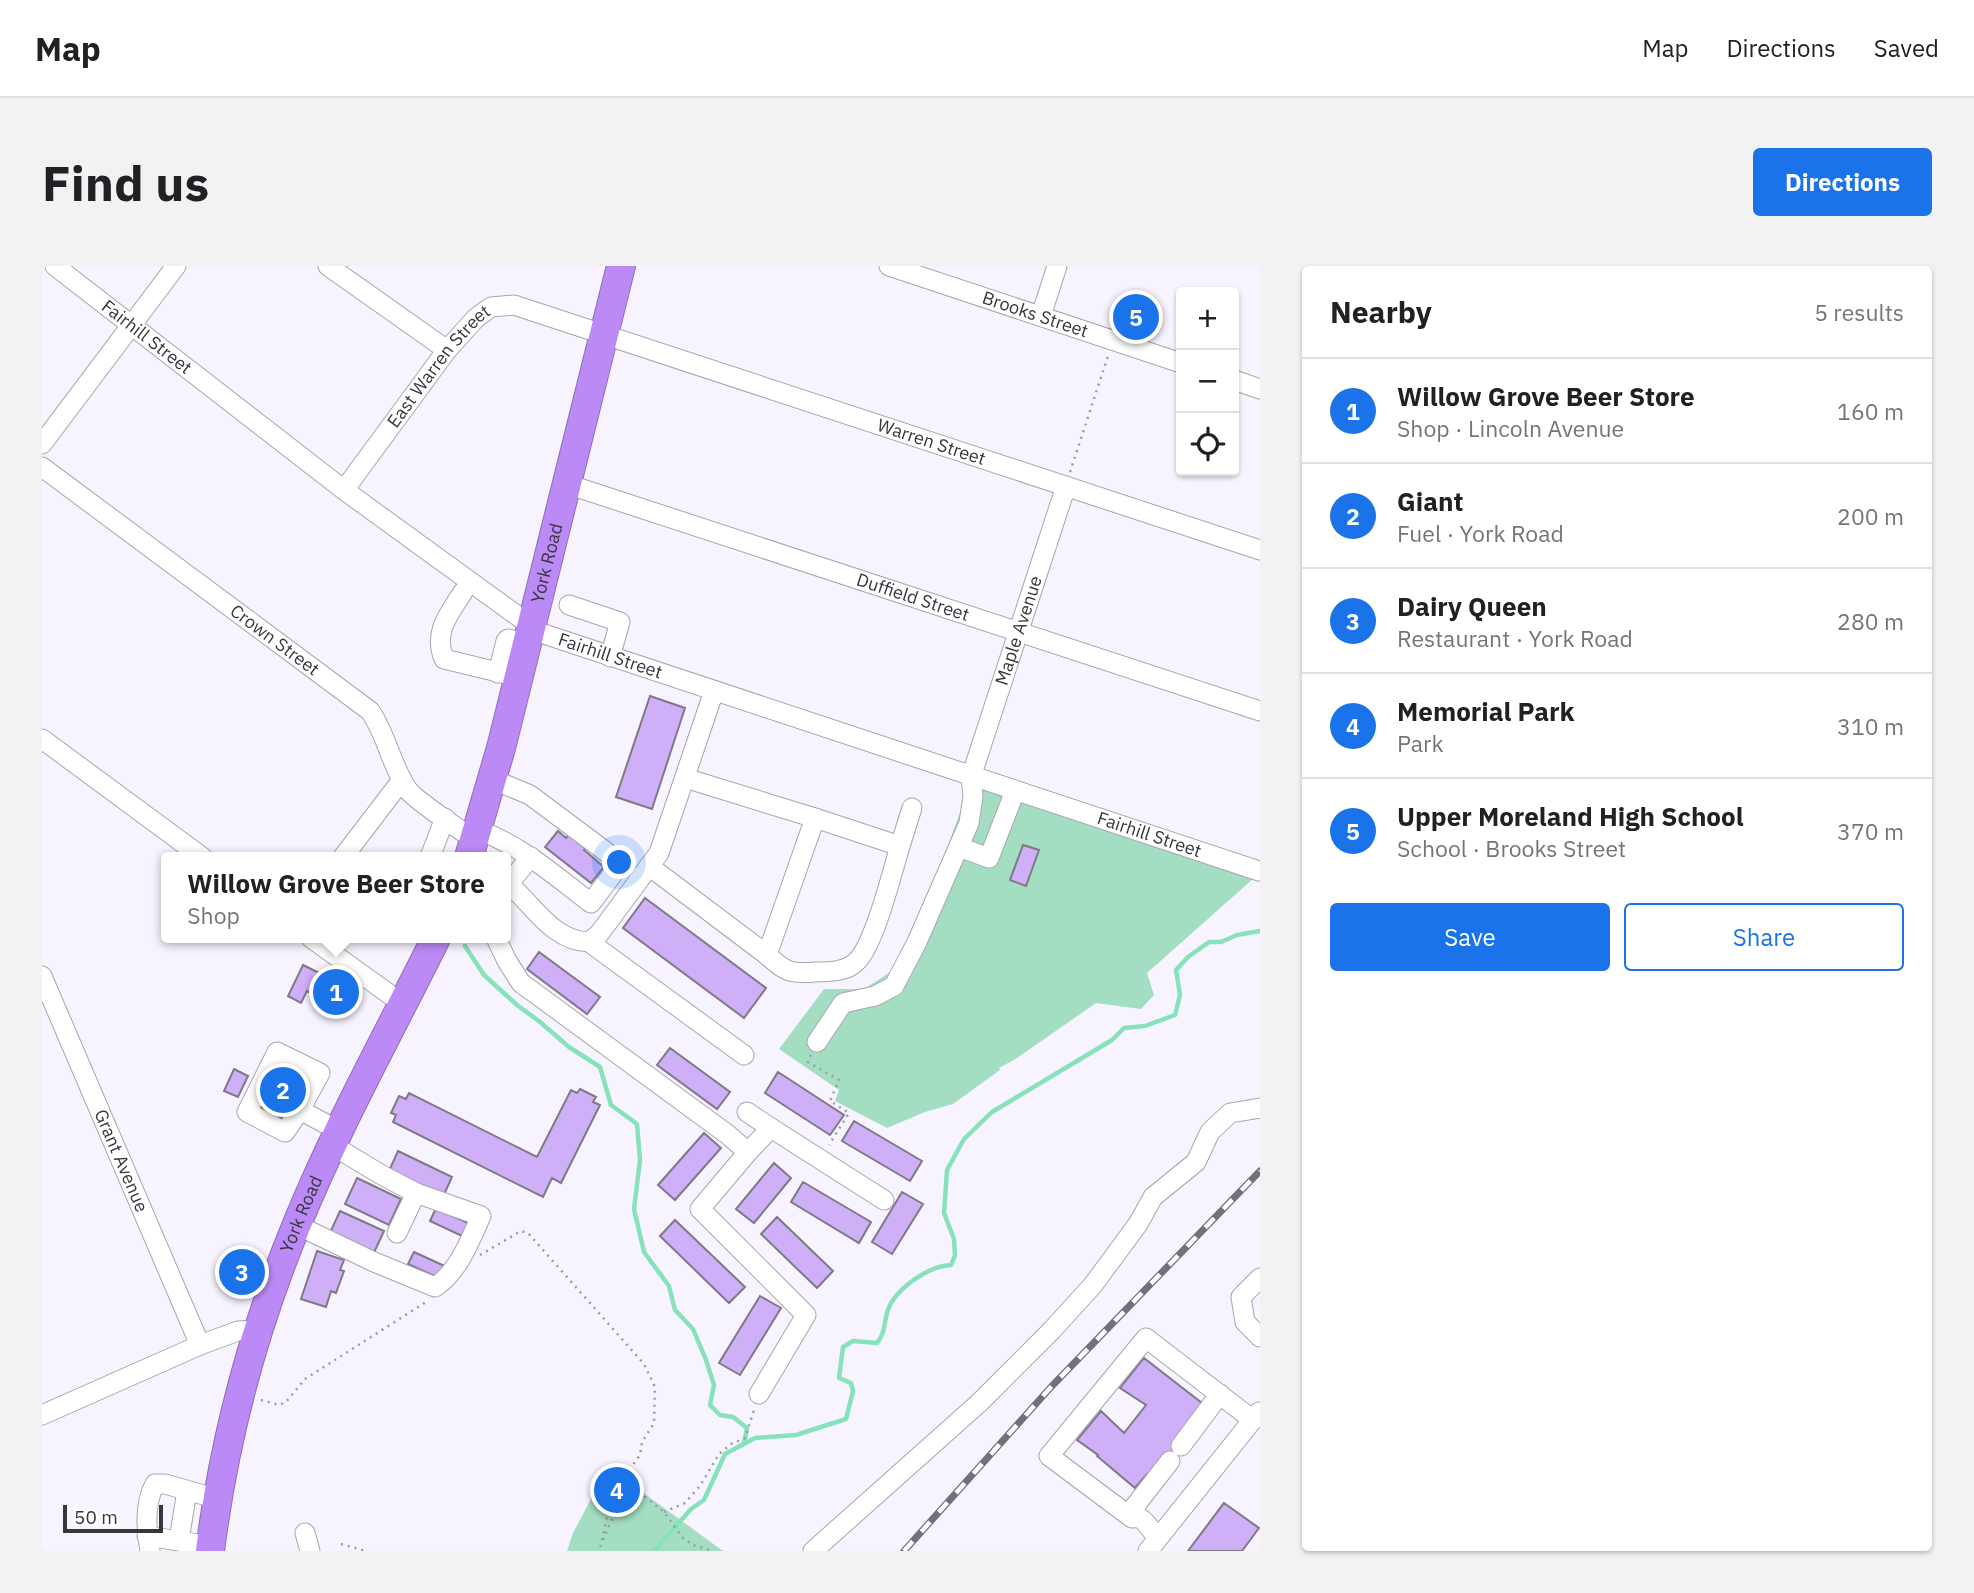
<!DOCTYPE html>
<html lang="en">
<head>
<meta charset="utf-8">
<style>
	body { margin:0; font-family:"IBM Plex Sans",sans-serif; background:#f2f2f2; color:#202124 }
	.controls { position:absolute; right:21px; top:21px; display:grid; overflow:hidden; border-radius:7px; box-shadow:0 2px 5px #0004 }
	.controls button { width:63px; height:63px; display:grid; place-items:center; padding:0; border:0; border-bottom:2px solid #e0e0e0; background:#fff; color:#202124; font:35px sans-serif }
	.scale { position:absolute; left:21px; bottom:18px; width:100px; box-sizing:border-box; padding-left:7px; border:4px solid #38363b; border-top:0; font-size:19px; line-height:24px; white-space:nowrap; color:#38363b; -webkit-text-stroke:5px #fff; paint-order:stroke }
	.you { position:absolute; left:578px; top:597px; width:24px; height:24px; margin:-18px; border:5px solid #fff; border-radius:50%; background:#1a73e8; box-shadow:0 0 0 10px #1a73e833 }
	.badge { display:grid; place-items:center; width:46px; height:46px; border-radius:50%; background:#1a73e8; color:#fff; font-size:23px; font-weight:700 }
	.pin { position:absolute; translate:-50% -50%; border:4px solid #fff; box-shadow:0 2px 7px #0006 }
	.popup { position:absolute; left:119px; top:586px; width:350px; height:91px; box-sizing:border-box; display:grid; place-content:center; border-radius:7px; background:#fff; filter:drop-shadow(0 2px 5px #0005); font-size:23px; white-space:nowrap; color:#757577 }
	.popup b { font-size:26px; color:#202124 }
	.popup::after { content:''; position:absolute; left:50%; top:100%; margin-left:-14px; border:14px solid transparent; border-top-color:#fff }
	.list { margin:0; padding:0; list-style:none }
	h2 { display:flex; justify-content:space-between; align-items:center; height:91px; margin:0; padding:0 28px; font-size:30px }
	h2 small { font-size:23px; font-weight:400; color:#757577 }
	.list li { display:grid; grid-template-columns:46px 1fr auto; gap:21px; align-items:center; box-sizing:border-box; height:105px; padding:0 28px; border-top:2px solid #e0e0e0 }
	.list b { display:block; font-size:26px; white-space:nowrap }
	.list p { margin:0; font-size:23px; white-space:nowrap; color:#757577 }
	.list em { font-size:23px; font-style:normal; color:#757577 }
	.actions { display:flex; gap:14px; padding:21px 28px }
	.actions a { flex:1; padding:16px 0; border:2px solid #1a73e8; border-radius:7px; text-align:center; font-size:24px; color:#1a73e8 }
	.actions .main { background:#1a73e8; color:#fff }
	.icon { flex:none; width:38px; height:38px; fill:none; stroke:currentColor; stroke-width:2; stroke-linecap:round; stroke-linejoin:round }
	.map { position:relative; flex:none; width:1218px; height:1285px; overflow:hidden; border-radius:7px }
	header { display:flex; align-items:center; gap:42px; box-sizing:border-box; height:98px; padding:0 35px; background:#fff; border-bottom:2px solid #e0e0e0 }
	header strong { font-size:33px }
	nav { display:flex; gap:38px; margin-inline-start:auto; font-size:24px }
	.intro { display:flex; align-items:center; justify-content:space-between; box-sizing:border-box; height:168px; padding:0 42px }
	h1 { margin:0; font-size:49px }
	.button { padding:18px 32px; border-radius:7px; background:#1a73e8; color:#fff; font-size:24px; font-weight:700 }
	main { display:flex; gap:42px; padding:0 42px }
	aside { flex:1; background:#fff; border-radius:7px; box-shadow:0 2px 5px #0004 }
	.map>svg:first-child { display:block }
</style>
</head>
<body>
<header>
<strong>Map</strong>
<nav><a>Map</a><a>Directions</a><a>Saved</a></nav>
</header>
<div class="intro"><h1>Find us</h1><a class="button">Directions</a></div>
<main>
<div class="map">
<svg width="1218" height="1285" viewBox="0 0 1218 1285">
	<rect width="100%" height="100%" fill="#f8f4ff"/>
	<path fill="#a4dec2" d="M928,518L1212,612L1105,707L1112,729L1099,743L1054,737L975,792L957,802L958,804L911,838L883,846L845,862L793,835L797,824L737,783L782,723H822L850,705L896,608Z
		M566,1201L681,1285H525L531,1267Z"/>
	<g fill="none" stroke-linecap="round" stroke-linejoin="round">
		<path stroke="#86e2b9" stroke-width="4.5" d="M423,680L442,709L475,739L498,756L527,781L558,801L569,839L595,858L598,894L592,943L602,986L627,1020L633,1044L651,1063L664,1094L672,1119L668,1139L678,1149L691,1151L705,1162L702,1178
			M612,1285L649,1243L662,1234L683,1188L713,1172L754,1169L804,1153L811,1125L809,1117L797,1112L801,1081L811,1075L835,1077C843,1067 842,1058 845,1047C851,1024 886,1000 909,999L913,989L912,973L902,947L905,904L922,873L950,846L1070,774L1082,762L1103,760L1133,749L1138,729L1134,704L1146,691L1167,676H1179L1195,669L1218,665"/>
	</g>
	<path fill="#ceaff8" stroke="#7e7a85" stroke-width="2" d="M608,430L643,442L610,543L574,531Z
		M516,565L524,572L529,566L545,579L542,584L562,601L549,617L503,581Z
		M981,579L997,584L984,620L968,614Z
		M603,632L724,722L702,752L581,662Z
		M497,686L558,731L545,748L485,703Z
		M261,699L316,726L306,746L265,725L259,737L246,730Z
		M628,782L688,826L675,843L615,799Z
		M240,796L265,808L242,853L218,841Z
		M192,803L206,810L196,831L182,825Z
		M736,806L802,849L788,869L723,827Z
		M538,823L554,831L551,836L558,839L519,917L510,912L501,931L351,856L354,849L349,847L357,830L364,833L367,827L495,891L529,824L535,827Z
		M812,855L880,895L868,915L800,875Z
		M662,867L679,882L633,934L616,919Z
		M356,885L410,911L400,933L346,907Z
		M732,897L749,912L712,957L694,943Z
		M315,912L359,933L347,959L303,938Z
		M761,916L829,956L817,977L749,936Z
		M860,926L881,938L850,988L830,976Z
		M394,942L428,958L422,971L388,955Z
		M298,945L342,965L330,991L286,971Z
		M735,951L791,1005L775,1022L719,968Z
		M633,954L703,1021L687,1037L618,970Z
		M275,985L302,994L298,1004L302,1005L294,1027L289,1025L284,1041L259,1033Z
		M372,986L407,1002L401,1014L366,998Z
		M190,994L215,1002L211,1018L185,1010Z
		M718,1030L739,1042L698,1109L677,1097Z
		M1102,1092L1165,1141L1109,1211L1105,1208L1093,1222L1055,1190L1056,1189L1035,1174L1059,1145L1082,1167L1104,1139L1078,1122Z
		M1182,1237L1217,1262L1200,1285H1146Z"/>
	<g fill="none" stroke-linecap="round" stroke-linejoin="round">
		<defs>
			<g id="minor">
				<path id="s1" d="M13,0L302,224L499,367L1217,605"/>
				<path d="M286,0L405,84"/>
				<path id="s2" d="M847,0L1139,97"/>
				<path d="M999,50L1015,0"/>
				<path d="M1192,114L1218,123"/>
				<path d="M0,178L134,0"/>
				<path id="s3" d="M0,201L328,445C345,469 349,500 366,524C376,537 417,562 432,574"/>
				<path id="s4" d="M525,218L1218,445"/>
				<path id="s5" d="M302,224L405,84L434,52L449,41L472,39L1218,284"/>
				<path d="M421,326C407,348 391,366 402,393L476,411"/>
				<path d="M527,339L578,356L568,391"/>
				<path d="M456,407L464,375L466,373L484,377"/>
				<path d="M0,473L160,591"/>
				<path d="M773,552L858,580L870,542"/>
				<path d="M436,564C479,579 513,610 549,637L579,597L488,529L450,513"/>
				<path d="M917,581L947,592L973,525"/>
				<path d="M301,591L360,514"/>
				<path d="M388,591L403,552"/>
				<path d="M607,600L725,689L773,552L643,512"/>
				<path d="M464,616C491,637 509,675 547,676L702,789"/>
				<path d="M466,618L489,591"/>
				<path d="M269,672L361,738"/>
				<path d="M454,672L465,695L479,717L685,868L706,886L658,943L764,1049L717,1128"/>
				<path d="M547,676L557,668L617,587L672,425"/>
				<path d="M725,689C743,706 748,708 773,706C786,706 804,706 814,696C832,680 850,607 858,580"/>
				<path id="s6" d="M0,710L158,1079"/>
				<path id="s7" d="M775,776L801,737L833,730L852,720L875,676L927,557L931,530L929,511L1024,220"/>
				<path d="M258,844L243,866L205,846L235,786L278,807L258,844L297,865"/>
				<path d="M705,846L729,862"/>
				<path d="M290,879L338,908L374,927L355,967"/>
				<path d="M706,886L729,862L842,934"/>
				<path d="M255,959L332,996L393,1021C416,1006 428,975 439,950L374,927"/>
				<path d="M1218,1012L1199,1031L1203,1056L1218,1071"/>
				<path d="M0,1149L158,1079L196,1065L216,1064"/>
				<path d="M1139,1180L1178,1128"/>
				<path d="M1086,1249L1128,1195"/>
				<path d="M263,1267L268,1285"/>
				<path d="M105,1270L168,1280"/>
				<path d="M1116,1272C1108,1264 1107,1258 1097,1251L1090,1252L1086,1249L1007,1190L1104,1072L1211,1154"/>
				<path d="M137,1274L145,1225"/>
				<path d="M108,1285C104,1263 102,1237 113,1218H123L176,1233"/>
				<path d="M771,1285L937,1137L1010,1064L1051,1019L1096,958L1111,931L1154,896L1168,866L1188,847L1218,842"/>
				<path d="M1106,1285L1217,1146"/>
			</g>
			<g id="highway">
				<path id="s8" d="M427,591L459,482L579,0"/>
				<path id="s9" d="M168,1285C182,1173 212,1062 255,958C295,860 347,767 394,672"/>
			</g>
		</defs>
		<use href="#minor" stroke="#a8a4b0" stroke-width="21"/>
		<use href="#highway" stroke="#8e6db5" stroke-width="30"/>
		<path stroke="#9d9aa2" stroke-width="2.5" stroke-dasharray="2 5" stroke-linecap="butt" d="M1028,206L1066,90
			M769,789L766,796L797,814L788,835L807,847L787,879
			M438,989L479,965L486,967L602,1098L613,1121L612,1157L600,1176L598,1189L570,1228L558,1283
			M219,1134L237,1139L244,1136L263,1113L384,1036
			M622,1246L643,1237L658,1220L677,1188L689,1178L703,1172L712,1144
			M561,1274C571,1249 576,1237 603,1231L622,1246L640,1271L651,1279L671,1285
			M299,1278L324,1285"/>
		<use href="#minor" stroke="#fff" stroke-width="19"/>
		<use href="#highway" stroke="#bc8af7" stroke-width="28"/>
		<defs>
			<path id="rail" d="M862,1285L1009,1121L1218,905"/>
		</defs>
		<use href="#rail" stroke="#737077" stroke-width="7"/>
		<use href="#rail" stroke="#fff" stroke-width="4.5" stroke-dasharray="13" stroke-linecap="butt"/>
	</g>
	<g text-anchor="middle" stroke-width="7" stroke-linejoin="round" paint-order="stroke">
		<g font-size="18" fill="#38363b" stroke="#fff">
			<text dy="6" stroke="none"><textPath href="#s2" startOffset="154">Brooks Street</textPath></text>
			<text dy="6" stroke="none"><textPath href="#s1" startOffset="116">Fairhill Street</textPath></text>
			<text dy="6" stroke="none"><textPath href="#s5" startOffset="156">East Warren Street</textPath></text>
			<text dy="6" stroke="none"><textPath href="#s5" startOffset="698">Warren Street</textPath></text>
			<text dy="6" stroke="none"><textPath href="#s8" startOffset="304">York Road</textPath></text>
			<text dy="6" stroke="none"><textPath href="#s4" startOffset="364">Duffield Street</textPath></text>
			<text dy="6" stroke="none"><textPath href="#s7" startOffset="481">Maple Avenue</textPath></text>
			<text dy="6" stroke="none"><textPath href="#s3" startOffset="290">Crown Street</textPath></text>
			<text dy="6" stroke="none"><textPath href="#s1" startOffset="682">Fairhill Street</textPath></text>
			<text dy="6" stroke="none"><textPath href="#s1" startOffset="1250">Fairhill Street</textPath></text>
			<text dy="6" stroke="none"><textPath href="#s6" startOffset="201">Grant Avenue</textPath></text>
			<text dy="6" stroke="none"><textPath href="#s9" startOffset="350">York Road</textPath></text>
		</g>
	</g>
</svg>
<div class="controls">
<button>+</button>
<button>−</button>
<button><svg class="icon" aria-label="locate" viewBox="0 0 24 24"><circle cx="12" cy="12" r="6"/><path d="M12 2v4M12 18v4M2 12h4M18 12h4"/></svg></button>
</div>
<div class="scale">50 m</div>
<div class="you"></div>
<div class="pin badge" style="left:294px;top:726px">1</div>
<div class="popup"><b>Willow Grove Beer Store</b>Shop</div>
<div class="pin badge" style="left:241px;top:824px">2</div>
<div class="pin badge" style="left:200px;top:1006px">3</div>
<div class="pin badge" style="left:575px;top:1224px">4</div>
<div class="pin badge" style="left:1094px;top:51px">5</div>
</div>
<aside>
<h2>Nearby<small>5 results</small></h2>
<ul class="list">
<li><span class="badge">1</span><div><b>Willow Grove Beer Store</b><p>Shop · Lincoln Avenue</p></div><em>160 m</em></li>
<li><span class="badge">2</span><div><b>Giant</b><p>Fuel · York Road</p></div><em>200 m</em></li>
<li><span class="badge">3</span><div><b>Dairy Queen</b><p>Restaurant · York Road</p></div><em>280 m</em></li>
<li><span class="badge">4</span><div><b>Memorial Park</b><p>Park</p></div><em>310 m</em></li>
<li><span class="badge">5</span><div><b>Upper Moreland High School</b><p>School · Brooks Street</p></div><em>370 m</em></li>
</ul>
<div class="actions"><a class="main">Save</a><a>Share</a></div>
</aside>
</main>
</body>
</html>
